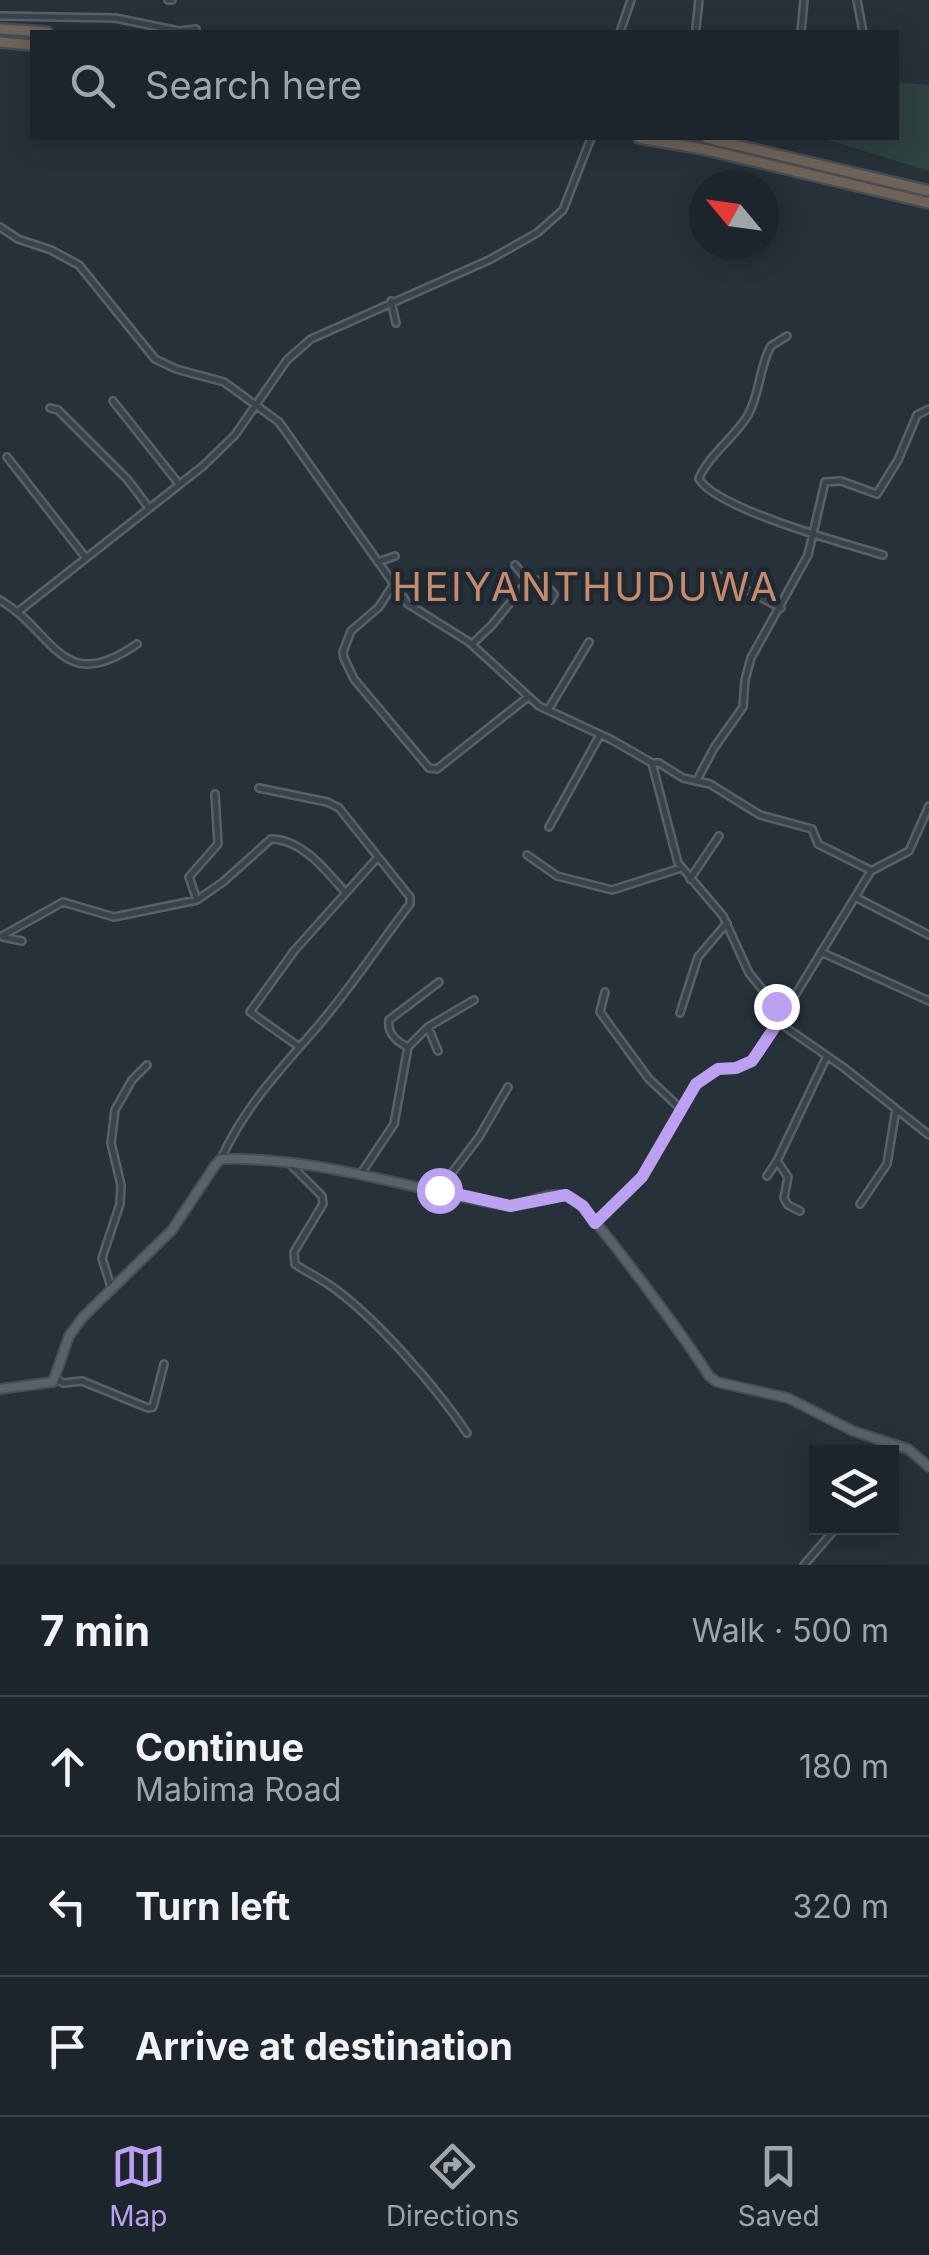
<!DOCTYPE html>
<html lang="en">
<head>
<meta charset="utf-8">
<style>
	body { margin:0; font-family:Inter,sans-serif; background:#293137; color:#f1f3f6 }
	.controls { position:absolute; right:30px; bottom:30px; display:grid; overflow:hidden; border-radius:0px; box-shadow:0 5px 25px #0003 }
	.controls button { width:90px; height:90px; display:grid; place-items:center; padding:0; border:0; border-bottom:2px solid #3a4247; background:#1c252b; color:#f1f3f6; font:50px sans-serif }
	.compass { position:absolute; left:689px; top:170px; width:90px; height:90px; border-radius:50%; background:#1c252b; box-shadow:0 5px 25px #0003; rotate:299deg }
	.stop { position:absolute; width:30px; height:30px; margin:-22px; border:8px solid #bca0f2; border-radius:50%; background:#fff }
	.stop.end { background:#bca0f2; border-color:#fff; box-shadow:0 2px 10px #0008 }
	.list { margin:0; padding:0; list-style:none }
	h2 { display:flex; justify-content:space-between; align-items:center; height:130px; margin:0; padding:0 40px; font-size:42px }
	h2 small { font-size:32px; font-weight:400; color:#a0a5a9 }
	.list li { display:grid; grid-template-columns:65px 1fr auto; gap:30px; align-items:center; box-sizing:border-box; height:140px; padding:0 40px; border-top:2px solid #3a4247 }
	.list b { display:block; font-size:38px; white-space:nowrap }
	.list p { margin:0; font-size:32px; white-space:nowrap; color:#a0a5a9 }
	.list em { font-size:32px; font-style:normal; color:#a0a5a9 }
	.icon { flex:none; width:55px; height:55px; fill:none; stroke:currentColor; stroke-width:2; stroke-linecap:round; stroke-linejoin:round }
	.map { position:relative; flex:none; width:929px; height:1565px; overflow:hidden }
	.search { position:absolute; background:#1c252b; box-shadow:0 5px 25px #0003; left:30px; right:30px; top:30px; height:110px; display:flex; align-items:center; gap:25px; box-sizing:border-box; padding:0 35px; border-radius:0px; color:#a0a5a9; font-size:38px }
	.sheet { height:550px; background:#1c252b }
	nav { display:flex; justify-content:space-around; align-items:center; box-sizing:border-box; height:140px; border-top:2px solid #3a4247; background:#1c252b; font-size:28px; color:#a0a5a9 }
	nav a { display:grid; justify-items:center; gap:5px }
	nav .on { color:#bca0f2 }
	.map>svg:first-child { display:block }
</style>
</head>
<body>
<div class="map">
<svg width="929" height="1565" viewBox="0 0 929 1565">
	<rect width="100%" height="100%" fill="#263139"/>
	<path fill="#2e423f" d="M897,82L929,85V171L822,138H896Z"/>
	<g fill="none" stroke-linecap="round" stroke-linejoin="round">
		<defs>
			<path id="street" d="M168,0H172
				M857,0L863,32
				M0,16L115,18L179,31L196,29
				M696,28L699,0
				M620,32L631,0
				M801,32L804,0
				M0,227L18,239L51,250L79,265L155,359L176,369L224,382L279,422L408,604L469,642L539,706L612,740L652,763L678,863L723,916L749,973L783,1015L752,1061L736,1069H718L696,1084L642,1177L595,1223
				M391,301L396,323
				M787,336L771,346C759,367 760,394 748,415C736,436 705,459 699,479C717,509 846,544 883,555
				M113,401L179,484
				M50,408L58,410L128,480L149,508
				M7,457L86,558
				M378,562L395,556
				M714,573L781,608
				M528,579C540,579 546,585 554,594L551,600
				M393,585L379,607L351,631L343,652L344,658L354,679L429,768L437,769L528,697
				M0,600C55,632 61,697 137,644
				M19,611L203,466L235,435L287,360L311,339L489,260L537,233L563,210L591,138
				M472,644L492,625L528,581L515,565
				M548,710L589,642
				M652,763H659L683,778L710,784L760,815L812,829L818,844L870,870
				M697,780L714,748L743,707L745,680L751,658L808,555L825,482L841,481L877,494L898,460L917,415L929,409
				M549,827L600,735
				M527,855L557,876L612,890L681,868
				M690,879L719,836
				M855,897L929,935
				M197,900L189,877L218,844L215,794
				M2,936L63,902L114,917L197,900L223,882L271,839C301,839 326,870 344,891
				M3,937L22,941
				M821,952L929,1001
				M605,992L600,1012L649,1079L681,1109
				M680,1013L698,957L727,923
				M783,1015L871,871L909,851L929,806
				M778,1022L843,1067L929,1135
				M428,1027L438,1051
				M298,1046L250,1012L294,951L378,857
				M408,1047C397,1042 387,1033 389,1020L439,982
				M221,1159C243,1110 276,1074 311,1034C347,994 377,947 410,904V897L339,808L327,802L259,788
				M777,1161L827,1056
				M291,1165L322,1196L323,1204L294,1252L295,1264C305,1271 317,1277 328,1284C374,1315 436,1387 467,1433
				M360,1175L394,1124L408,1047L428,1027L474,1000
				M767,1176L777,1161L788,1177L784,1198L788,1205L800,1211
				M439,1190L479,1137L508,1087
				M860,1204L887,1164L896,1109
				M112,1290L102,1258L120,1204L121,1185L111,1143L115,1110L132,1080L147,1065
				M56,1379L63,1383L82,1381L148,1408L153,1407L164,1364
				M804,1565L836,1528"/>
			<path id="primary" d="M0,1389L53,1382L69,1336L83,1317L172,1230L216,1164L221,1159C318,1156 415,1191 510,1206C529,1204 552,1189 570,1197C588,1204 693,1350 709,1376L717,1382L788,1398L853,1431L908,1449L929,1467"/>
			<path id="highway" d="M0,29L47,32
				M0,42L32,45
				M639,138L703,149L929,203
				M707,138L929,191"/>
		</defs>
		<use href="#street" stroke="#586068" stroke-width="10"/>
		<use href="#primary" stroke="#464e56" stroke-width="12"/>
		<use href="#highway" stroke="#454d55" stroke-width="14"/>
		<use href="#street" stroke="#3a424a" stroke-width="5"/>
		<use href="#primary" stroke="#58626a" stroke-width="8"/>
		<use href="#highway" stroke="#6f6358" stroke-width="9"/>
	</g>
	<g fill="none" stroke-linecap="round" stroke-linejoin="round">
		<path stroke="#bca0f2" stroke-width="12" d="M439,1190L510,1206L566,1195L583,1206L595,1223L642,1177L696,1084L718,1069L736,1068L752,1061L783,1015L776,1006"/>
	</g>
	<g text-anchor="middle" stroke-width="9" stroke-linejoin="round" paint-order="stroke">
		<g font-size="40" letter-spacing="2.5" fill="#c68b6f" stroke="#1f272f">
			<text x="586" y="601">HEIYANTHUDUWA</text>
		</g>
	</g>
</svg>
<div class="controls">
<button><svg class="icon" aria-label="layers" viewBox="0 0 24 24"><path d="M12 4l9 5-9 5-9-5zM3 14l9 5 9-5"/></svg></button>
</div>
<svg class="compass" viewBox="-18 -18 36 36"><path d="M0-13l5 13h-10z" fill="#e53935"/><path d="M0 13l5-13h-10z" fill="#a0a5a9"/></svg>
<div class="stop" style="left:439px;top:1190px"></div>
<div class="stop end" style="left:776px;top:1006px"></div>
<div class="search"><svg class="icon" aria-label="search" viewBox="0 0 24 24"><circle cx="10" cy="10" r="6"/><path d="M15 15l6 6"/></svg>Search here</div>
</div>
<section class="sheet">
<h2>7 min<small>Walk · 500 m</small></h2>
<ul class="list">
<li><svg class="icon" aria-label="ahead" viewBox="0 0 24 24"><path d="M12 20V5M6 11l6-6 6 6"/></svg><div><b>Continue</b><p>Mabima Road</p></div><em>180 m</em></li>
<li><svg class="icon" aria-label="left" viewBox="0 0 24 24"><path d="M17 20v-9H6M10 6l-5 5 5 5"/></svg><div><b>Turn left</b></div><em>320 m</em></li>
<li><svg class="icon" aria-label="arrive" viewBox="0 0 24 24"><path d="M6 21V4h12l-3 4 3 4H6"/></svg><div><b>Arrive at destination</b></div></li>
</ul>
</section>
<nav>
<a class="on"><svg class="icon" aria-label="map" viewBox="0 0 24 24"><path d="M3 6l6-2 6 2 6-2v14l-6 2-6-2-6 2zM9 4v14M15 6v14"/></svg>Map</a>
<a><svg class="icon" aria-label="directions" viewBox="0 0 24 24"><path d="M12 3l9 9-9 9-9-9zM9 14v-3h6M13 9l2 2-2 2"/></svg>Directions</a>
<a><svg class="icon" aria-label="saved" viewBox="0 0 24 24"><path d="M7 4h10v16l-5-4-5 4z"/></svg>Saved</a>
</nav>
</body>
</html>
